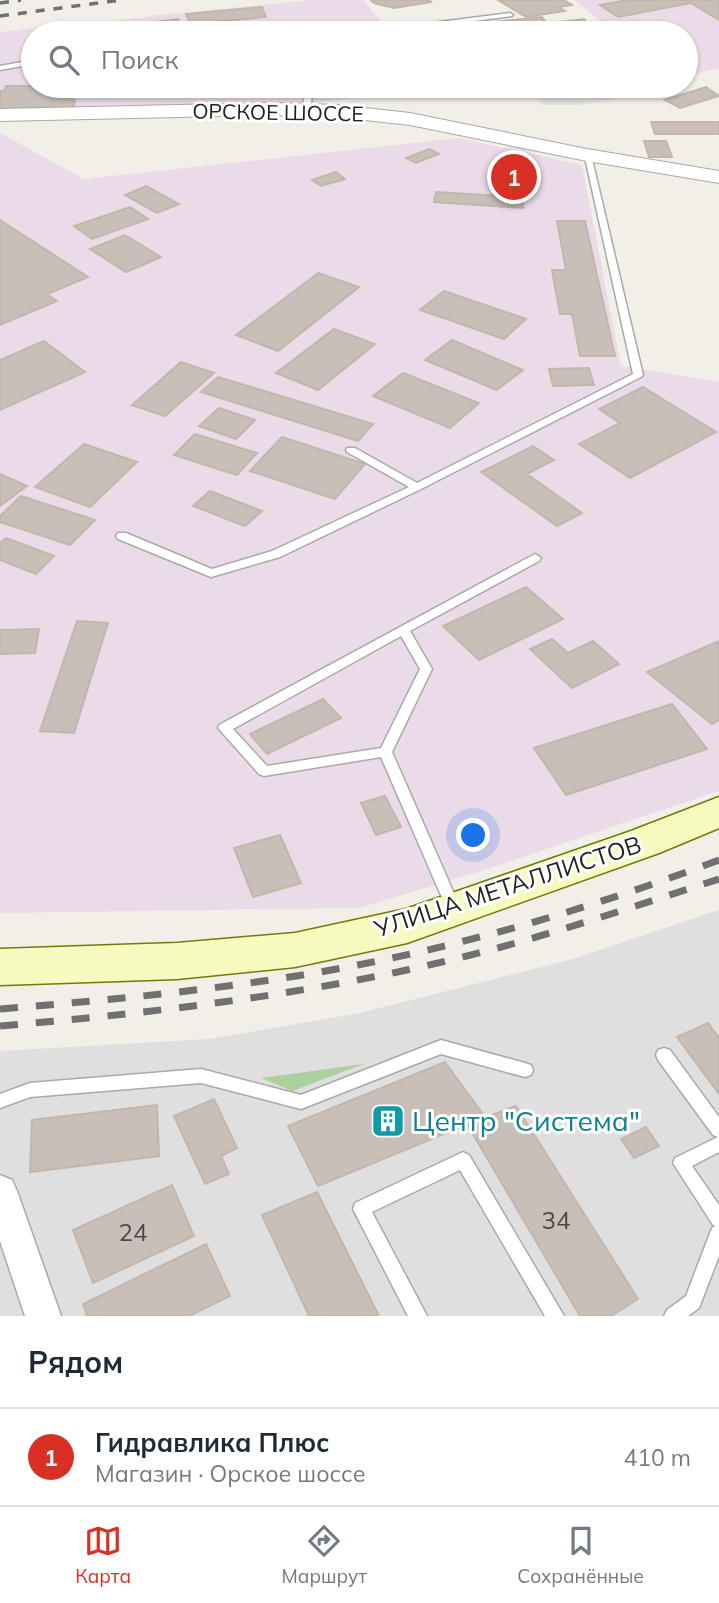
<!DOCTYPE html>
<html lang="ru">
<head>
<meta charset="utf-8">
<style>
	body { margin:0; font-family:Mulish,sans-serif; background:#f2f2f3; color:#1f2937 }
	.you { position:absolute; left:474px; top:836px; width:24px; height:24px; margin:-18px; border:5px solid #fff; border-radius:50%; background:#1a73e8; box-shadow:0 0 0 10px #1a73e833 }
	.badge { display:grid; place-items:center; width:46px; height:46px; border-radius:50%; background:#d93025; color:#fff; font-size:23px; font-weight:700 }
	.pin { position:absolute; translate:-50% -50%; border:4px solid #fff; box-shadow:0 2px 7px #0006 }
	.list { margin:0; padding:0; list-style:none }
	h2 { display:flex; justify-content:space-between; align-items:center; height:91px; margin:0; padding:0 28px; font-size:30px }
	h2 small { font-size:23px; font-weight:400; color:#747a83 }
	.list li { display:grid; grid-template-columns:46px 1fr auto; gap:21px; align-items:center; box-sizing:border-box; height:98px; padding:0 28px; border-top:2px solid #e0e1e3 }
	.list b { display:block; font-size:26px; white-space:nowrap }
	.list p { margin:0; font-size:23px; white-space:nowrap; color:#747a83 }
	.list em { font-size:23px; font-style:normal; color:#747a83 }
	.icon { flex:none; width:38px; height:38px; fill:none; stroke:currentColor; stroke-width:2; stroke-linecap:round; stroke-linejoin:round }
	.map { position:relative; flex:none; width:719px; height:1316px; overflow:hidden }
	.search { position:absolute; background:#fff; box-shadow:0 2px 5px #0004; left:21px; right:21px; top:21px; height:77px; display:flex; align-items:center; gap:18px; box-sizing:border-box; padding:0 24px; border-radius:38px; color:#747a83; font-size:26px }
	.sheet { height:189px; background:#fff }
	nav { display:flex; justify-content:space-around; align-items:center; box-sizing:border-box; height:98px; border-top:2px solid #e0e1e3; background:#fff; font-size:19px; color:#747a83 }
	nav a { display:grid; justify-items:center; gap:4px }
	nav .on { color:#d93025 }
	.map>svg:first-child { display:block }
</style>
</head>
<body>
<div class="map">
<svg width="719" height="1316" viewBox="0 0 719 1316">
	<rect width="100%" height="100%" fill="#f2efe9"/>
	<path fill="#e0dfdf" d="M719,910V1316H0V1051L209,1039L360,1013L573,959Z"/>
	<path fill="#ebdbe8" d="M312,0H363L391,33H33V86H428L432,91L284,105L0,110V32L44,27L53,30L158,15Z
		M574,0H719V68L686,76V33H610L598,19Z
		M0,133L84,179L459,138L582,165L621,366L719,382V791L475,873L359,908L0,913Z"/>
	<path fill="#add19e" d="M364,1064L292,1091L261,1078Z"/>
	<path fill="#e2e2e2" d="M615,86H637L645,94L578,105H543L535,95Z"/>
	<path fill="#c7bfb8" stroke="#c4b6ab" stroke-width="2" d="M371,0H429L431,2L394,8L374,3Z
		M498,0H564L572,5L559,7L565,11L526,17Z
		M627,0H719V20L691,3L618,17L600,5Z
		M262,7L266,17L190,24L186,14Z
		M542,17L546,22L478,30L474,24Z
		M178,19L181,25L151,29L147,23Z
		M584,19L588,24L575,25L583,33H571L560,22Z
		M132,25L139,33H96L94,30Z
		M6,86H43L75,100L73,109L0,110V91H4Z
		M89,86H127L105,94Z
		M706,87L719,96L680,108L665,100Z
		M651,122H719V134H655Z
		M644,141H666L672,157H649Z
		M429,149L439,154L416,163L406,158Z
		M504,171L526,172L523,208L434,202L436,192L501,196Z
		M336,172L345,179L321,186L312,180Z
		M146,186L179,204L157,213L125,195Z
		M130,207L148,219L92,239L74,226Z
		M0,220L88,277L47,294L57,301L0,325Z
		M557,221H585L615,356H580L572,314H560L552,270H566Z
		M125,235L161,257L126,272L90,249Z
		M318,273L359,287L278,351L236,335Z
		M444,291L526,319L504,339L420,310Z
		M334,329L375,344L318,390L276,373Z
		M452,340L523,370L497,390L425,360Z
		M44,341L85,372L0,410V360Z
		M181,362L214,373L165,416L132,405Z
		M589,368L594,385L553,386L549,369Z
		M403,373L479,403L450,428L373,396Z
		M218,377L373,424L358,441L201,392Z
		M643,387L716,432L630,478L579,444L620,423L599,409Z
		M219,408L255,420L236,439L199,426Z
		M195,434L257,453L237,475L174,455Z
		M282,437L365,464L335,499L250,471Z
		M84,444L137,462L90,507L35,487Z
		M533,446L554,460L527,474L582,513L557,526L481,472Z
		M0,474L27,486L0,506Z
		M210,491L262,511L245,526L193,506Z
		M21,496L95,520L70,545L0,522V516Z
		M6,538L54,556L36,574L0,560V543Z
		M526,587L563,619L479,660L443,626Z
		M77,621L108,623L74,733L40,731Z
		M39,629L35,653L0,654V630Z
		M552,639L568,653L593,641L619,664L572,688L530,649Z
		M719,641V720L712,724L647,672Z
		M323,699L341,718L267,754L250,734Z
		M672,704L707,749L566,795L534,748Z
		M385,796L401,827L376,835L361,803Z
		M280,835L301,883L253,897L234,848Z
		M708,1023L719,1038V1094L677,1037Z
		M445,1062L485,1117L318,1186L288,1126Z
		M214,1099L237,1148L221,1156L229,1174L205,1184L174,1116Z
		M157,1105L159,1156L30,1172L32,1120Z
		M516,1106L638,1299L611,1316H580L467,1124Z
		M646,1127L659,1146L634,1158L621,1139Z
		M172,1185L194,1236L93,1283L73,1230Z
		M317,1192L379,1316H309L262,1215Z
		M206,1244L230,1296L189,1316H87L83,1304Z"/>
	<g fill="none" stroke-linecap="round" stroke-linejoin="round">
		<defs>
			<path id="service" d="M510,13L513,15L512,16L383,33H364L368,31Z
				M33,60V64L0,70V66Z
				M292,86H301L312,94L310,112L303,110L304,95Z
				M584,153L591,155L643,375L641,377L421,489L280,557L211,577L118,539L116,536L118,533H126L212,569L272,551L409,487L347,452L346,450L347,448H355L417,483L633,374Z
				M535,554L541,558L539,561L410,631L432,669L392,752L460,907L458,911L453,913L448,911L446,907L381,757L264,776L259,774L218,728L219,725ZM401,636L420,669L381,748L267,766L233,729Z
				M441,1040L525,1063L531,1065L533,1070L531,1075L525,1077L441,1054L301,1109L201,1083L30,1097L0,1108V1094L30,1083L201,1069L301,1095Z
				M664,1048L670,1050L719,1117V1152L692,1166L719,1205V1256L699,1308L688,1316H664L667,1310L686,1296L710,1233L713,1227L716,1226L713,1225L673,1163L675,1158L718,1137L713,1135L658,1060L656,1055L658,1050Z
				M463,1152L469,1155L564,1316H545L460,1170L372,1212L427,1316H408L353,1209L355,1203Z"/>
			<path id="minor" d="M0,1175L12,1180L17,1191L61,1316H25L0,1241Z"/>
			<path id="tertiary" d="M272,103L338,105L410,113L587,149L719,171V183L587,161L410,125L338,117L272,115L0,121V109Z"/>
			<path id="secondary" d="M719,797V828L659,853L407,943L295,967L177,979L0,985V949L177,943L295,933L406,909L631,831Z"/>
		</defs>
		<use href="#service" stroke="#a9a9a9" stroke-width="3"/>
		<use href="#minor" stroke="#a9a9a9" stroke-width="3"/>
		<use href="#tertiary" stroke="#a9a9a9" stroke-width="2"/>
		<use href="#secondary" stroke="#707d05" stroke-width="3"/>
		<use href="#service" fill="#fff" fill-rule="evenodd"/>
		<use href="#minor" fill="#fff" fill-rule="evenodd"/>
		<use href="#tertiary" fill="#fff" fill-rule="evenodd"/>
		<use href="#secondary" fill="#f7fabf" fill-rule="evenodd"/>
		<path stroke="#707070" stroke-width="3.5" stroke-dasharray="9 9" stroke-linecap="butt" d="M0,3L21,0
			M0,16L121,0"/>
		<path stroke="#707070" stroke-width="5" stroke-dasharray="14 14" stroke-linecap="butt" d="M715,861L719,860"/>
		<path stroke="#707070" stroke-width="7" stroke-dasharray="18 18" stroke-linecap="butt" d="M0,1009C120,999 240,988 358,965C481,941 602,904 719,860
			M0,1026C153,1013 306,995 455,959C545,937 632,907 719,879"/>
	</g>
	<defs>
		<symbol id="building-square" viewBox="-11 -11 22 22"><rect x="-9" y="-9" width="18" height="18" rx="4" fill="#0f9aa8" stroke="#fff"/><path d="M-4-6H4V6H1V3H-1V6H-4ZM-2.5-4.3h1.7v1.8h-1.7ZM.8-4.3h1.7v1.8H.8ZM-2.5-1h1.7V.8h-1.7ZM.8-1h1.7V.8H.8Z" fill="#fff"/></symbol>
	</defs>
	<g fill-rule="evenodd">
		<use href="#building-square" x="369" y="1102" width="38" height="38"/>
	</g>
	<g text-anchor="middle" stroke-width="6" stroke-linejoin="round" paint-order="stroke">
		<g font-size="21" fill="#222" stroke="#fff">
			<text transform="translate(278 113) rotate(1)" y="7">ОРСКОЕ ШОССЕ</text>
		</g>
		<g font-size="24" fill="#222" stroke="#fff">
			<text transform="translate(508 887) rotate(-18)" y="8">УЛИЦА МЕТАЛЛИСТОВ</text>
		</g>
		<g font-size="24" fill="#4b4948">
			<text x="556" y="1229">34</text>
			<text x="133" y="1241">24</text>
		</g>
		<g font-size="28" fill="#0d838f" stroke="#fff" text-anchor="start">
			<text x="412" y="1131">Центр "Система"</text>
		</g>
	</g>
</svg>
<div class="you"></div>
<div class="pin badge" style="left:514px;top:177px">1</div>
<div class="search"><svg class="icon" aria-label="search" viewBox="0 0 24 24"><circle cx="10" cy="10" r="6"/><path d="M15 15l6 6"/></svg>Поиск</div>
</div>
<section class="sheet">
<h2>Рядом<small></small></h2>
<ul class="list">
<li><span class="badge">1</span><div><b>Гидравлика Плюс</b><p>Магазин · Орское шоссе</p></div><em>410 m</em></li>
</ul>
</section>
<nav>
<a class="on"><svg class="icon" aria-label="map" viewBox="0 0 24 24"><path d="M3 6l6-2 6 2 6-2v14l-6 2-6-2-6 2zM9 4v14M15 6v14"/></svg>Карта</a>
<a><svg class="icon" aria-label="directions" viewBox="0 0 24 24"><path d="M12 3l9 9-9 9-9-9zM9 14v-3h6M13 9l2 2-2 2"/></svg>Маршрут</a>
<a><svg class="icon" aria-label="saved" viewBox="0 0 24 24"><path d="M7 4h10v16l-5-4-5 4z"/></svg>Сохранённые</a>
</nav>
</body>
</html>
